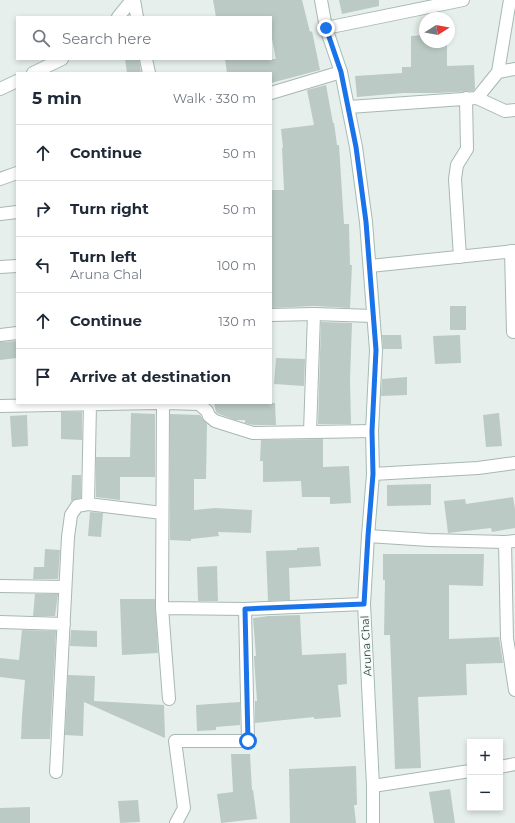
<!DOCTYPE html>
<html lang="en">
<head>
<meta charset="utf-8">
<style>
	body { margin:0; font-family:Montserrat,sans-serif; background:#f6f6f7; color:#1f2937 }
	.controls { position:absolute; right:12px; bottom:12px; display:grid; overflow:hidden; border-radius:0px; box-shadow:0 2px 6px #0003 }
	.controls button { width:36px; height:36px; display:grid; place-items:center; padding:0; border:0; border-bottom:1px solid #e0e1e3; background:#fff; color:#1f2937; font:20px sans-serif }
	.compass { position:absolute; left:419px; top:12px; width:36px; height:36px; border-radius:50%; background:#fff; box-shadow:0 2px 6px #0003; rotate:79deg }
	.stop { position:absolute; width:12px; height:12px; margin:-9px; border:3px solid #1a73e8; border-radius:50%; background:#fff }
	.stop.end { background:#1a73e8; border-color:#fff; box-shadow:0 1px 4px #0008 }
	.list { margin:0; padding:0; list-style:none }
	h2 { display:flex; justify-content:space-between; align-items:center; height:52px; margin:0; padding:0 16px; font-size:17px }
	h2 small { font-size:13px; font-weight:400; color:#747a83 }
	.list li { display:grid; grid-template-columns:26px 1fr auto; gap:12px; align-items:center; box-sizing:border-box; height:56px; padding:0 16px; border-top:1px solid #e0e1e3 }
	.list b { display:block; font-size:15px; white-space:nowrap }
	.list p { margin:0; font-size:13px; white-space:nowrap; color:#747a83 }
	.list em { font-size:13px; font-style:normal; color:#747a83 }
	.icon { flex:none; width:22px; height:22px; fill:none; stroke:currentColor; stroke-width:2; stroke-linecap:round; stroke-linejoin:round }
	.map { position:relative; flex:none; width:515px; height:823px; overflow:hidden }
	.search { position:absolute; background:#fff; box-shadow:0 2px 6px #0003; left:16px; top:16px; width:256px; height:44px; display:flex; align-items:center; gap:10px; box-sizing:border-box; padding:0 14px; border-radius:0px; color:#747a83; font-size:15px }
	.panel { position:absolute; background:#fff; box-shadow:0 2px 6px #0003; left:16px; top:72px; width:256px; height:332px; border-radius:0px }
	.map>svg:first-child { display:block }
</style>
</head>
<body>
<div class="map">
<svg width="515" height="823" viewBox="0 0 515 823">
	<rect width="100%" height="100%" fill="#e6efeb"/>
	<path fill="#bbcac4" d="M213,0H302L310,32L312,31L320,70L271,83V73H227L225,59H276L271,34V17H216Z
		M339,0H379V6L342,14Z
		M425,35V42H447V66L474,65L475,89L473,91L437,93H403L357,97L355,76L402,73V67H411V36Z
		M125,59H139L141,73H127Z
		M326,85L333,123H334L337,145H339L344,224H349L350,265H352L350,308L314,306L271,308V190H284L282,148H283L281,129L314,125L307,90Z
		M450,306H466V330H450Z
		M321,322L352,323L350,380L351,424H318Z
		M382,335H401L402,349H383Z
		M460,335L461,363L435,364L433,336Z
		M17,341V358L0,360V342Z
		M276,358L305,359L304,386L274,384Z
		M407,377V395L381,396L382,379Z
		M214,403H275L276,425H254L245,423V420H235L219,414L216,412Z
		M61,412H82V440L61,439Z
		M131,413L155,414V477H120V500L96,497V457H130Z
		M499,413L502,446L486,447L483,415Z
		M170,414L200,415L207,424L206,479H194V510L215,508L252,510L251,533L218,532L219,536L191,539V541L170,540Z
		M27,415L28,446L12,447L10,416Z
		M323,439V467L349,466L351,503L330,504V497H302L301,481L263,482V461H260L261,440Z
		M72,475H81V498L71,501Z
		M431,484V505L387,506V485Z
		M513,497L515,509V528L492,532L491,528L448,533L444,501L465,499L466,504Z
		M90,512L103,513L101,537L88,536Z
		M319,547L321,566L289,568L290,600L268,601L266,551L297,550V548Z
		M45,549L60,550L58,579H33L34,567H44Z
		M383,554H484L483,586L449,585V639L499,637L503,663L466,664L467,695L418,697L421,768L395,769L390,635H384L385,580H383Z
		M217,566L218,601H198L197,567Z
		M35,594H58L55,616H33Z
		M120,599H155L158,653L122,655Z
		M300,615L302,655L346,653L347,684L338,685L341,717L314,719V717L255,723V701H257L254,658V656H256L253,618L269,616Z
		M22,630L56,631L50,739H21L22,716L25,680L0,677V658L19,660Z
		M71,630L97,631V647L70,646Z
		M68,675L95,676L94,701L164,705L165,738L84,702L83,736L65,735Z
		M240,702V725L216,727V730L197,731L196,705Z
		M231,754H250L252,790H253L257,819L221,823L217,794L233,792Z
		M356,766L357,805H354L356,823H290L289,769Z
		M450,789L455,823H434L429,792Z
		M138,800L140,822L120,823L118,801Z
		M30,807V823H0V808Z"/>
	<g fill="none" stroke-linecap="round" stroke-linejoin="round">
		<defs>
			<path id="street" d="M134,0L137,17
				M326,28L463,0
				M146,59L149,73
				M498,72L510,0
				M271,93L341,72
				M477,98L505,111L515,110
				M349,107L477,98L498,72L515,69
				M0,179L17,173
				M0,214L17,212
				M511,251L513,332L515,331
				M460,257L455,179L457,165L467,149L466,98
				M370,266L515,251
				M0,267L17,266
				M271,315L314,314L373,316
				M0,335L17,333
				M168,403L199,404L207,411L209,416L215,421L253,433L372,431
				M0,406L156,403
				M310,432L314,314
				M373,474L478,468L515,463
				M88,504L90,404
				M368,536L429,540L505,542L515,541
				M505,542L507,638L515,690
				M0,586L65,587
				M162,608L163,403
				M0,622L64,624
				M169,699L162,608L245,609L364,604
				M500,767L515,764
				M56,772L68,537L71,515L77,506L88,504L162,513
				M373,786L470,771
				M176,823L184,808L175,741H248L245,609"/>
			<path id="secondary" d="M321,0L326,28L341,72L356,147L366,222L376,350L372,431L373,474L368,536L364,604L373,786V823
				M118,17L132,0
				M33,73L62,59
				M0,89L17,81"/>
		</defs>
		<use href="#street" stroke="#a8b8b2" stroke-width="14"/>
		<use href="#secondary" stroke="#a4bbb3" stroke-width="14"/>
		<use href="#street" stroke="#fff" stroke-width="12"/>
		<use href="#secondary" stroke="#fff" stroke-width="12"/>
	</g>
	<g fill="none" stroke-linecap="round" stroke-linejoin="round">
		<path stroke="#1a73e8" stroke-width="5" d="M248,741L245,609L364,604L368,536L373,474L372,431L376,350L366,222L356,147L341,72L326,28"/>
	</g>
	<g text-anchor="middle" stroke-width="3" stroke-linejoin="round" paint-order="stroke">
		<g font-size="11" fill="#24423a" stroke="#f7fbf9">
			<text transform="translate(366 646) rotate(-93)" y="4">Aruna Chal</text>
		</g>
	</g>
</svg>
<div class="controls">
<button>+</button>
<button>−</button>
</div>
<svg class="compass" viewBox="-18 -18 36 36"><path d="M0-13l5 13h-10z" fill="#e53935"/><path d="M0 13l5-13h-10z" fill="#747a83"/></svg>
<div class="stop" style="left:248px;top:741px"></div>
<div class="stop end" style="left:326px;top:28px"></div>
<div class="search"><svg class="icon" aria-label="search" viewBox="0 0 24 24"><circle cx="10" cy="10" r="6"/><path d="M15 15l6 6"/></svg>Search here</div>
<section class="panel">
<h2>5 min<small>Walk · 330 m</small></h2>
<ul class="list">
<li><svg class="icon" aria-label="ahead" viewBox="0 0 24 24"><path d="M12 20V5M6 11l6-6 6 6"/></svg><div><b>Continue</b></div><em>50 m</em></li>
<li><svg class="icon" aria-label="right" viewBox="0 0 24 24"><path d="M7 20v-9h11M14 6l5 5-5 5"/></svg><div><b>Turn right</b></div><em>50 m</em></li>
<li><svg class="icon" aria-label="left" viewBox="0 0 24 24"><path d="M17 20v-9H6M10 6l-5 5 5 5"/></svg><div><b>Turn left</b><p>Aruna Chal</p></div><em>100 m</em></li>
<li><svg class="icon" aria-label="ahead" viewBox="0 0 24 24"><path d="M12 20V5M6 11l6-6 6 6"/></svg><div><b>Continue</b></div><em>130 m</em></li>
<li><svg class="icon" aria-label="arrive" viewBox="0 0 24 24"><path d="M6 21V4h12l-3 4 3 4H6"/></svg><div><b>Arrive at destination</b></div></li>
</ul>
</section>
</div>
</body>
</html>
